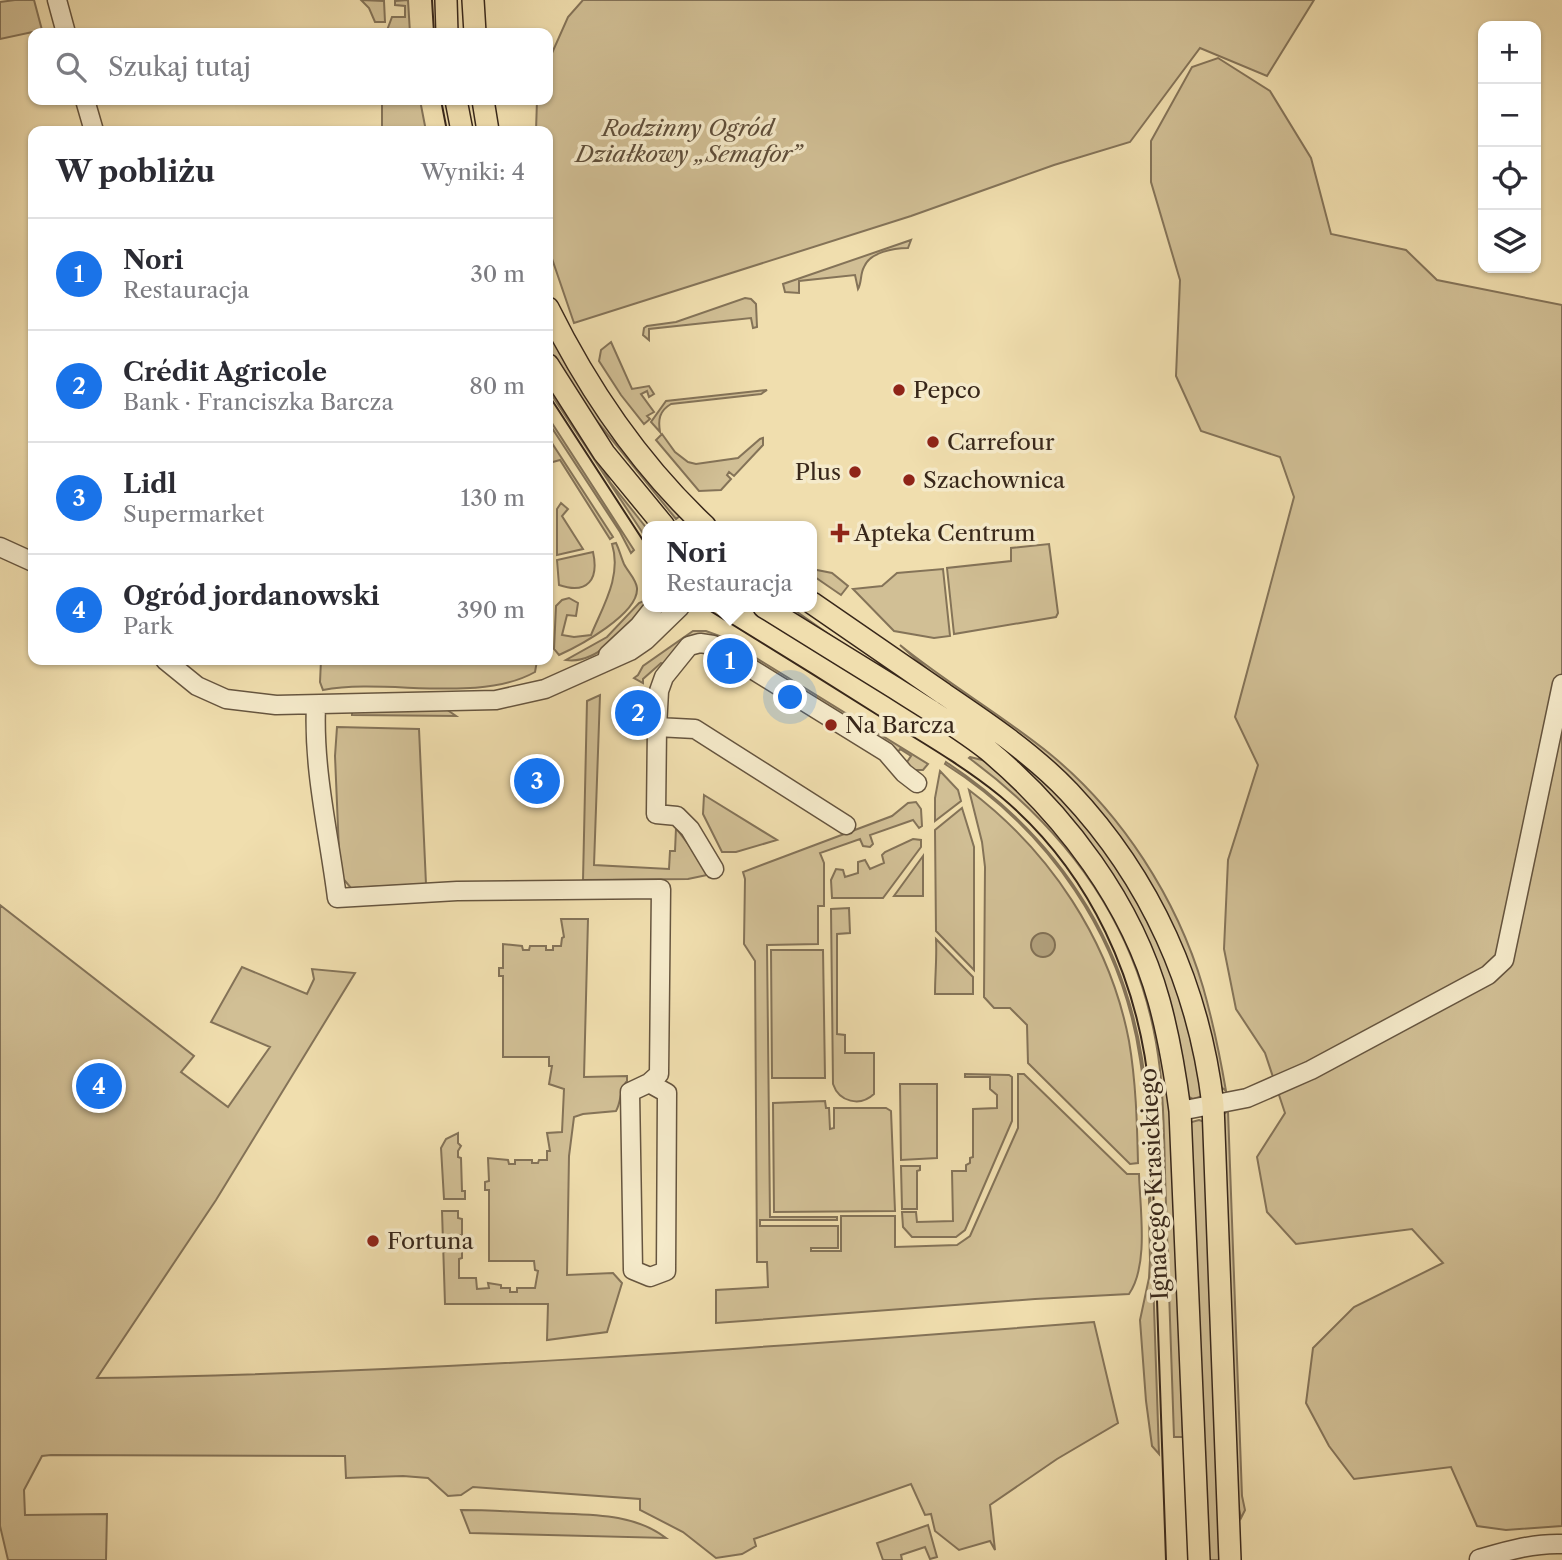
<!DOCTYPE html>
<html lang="pl">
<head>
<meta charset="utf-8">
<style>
	body { margin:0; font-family:"Libre Caslon Text",serif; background:#f2f2f3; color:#2b2b33 }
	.controls { position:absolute; right:21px; top:21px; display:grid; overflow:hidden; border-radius:14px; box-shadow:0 2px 5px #0004 }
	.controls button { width:63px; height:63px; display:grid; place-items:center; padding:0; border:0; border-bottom:2px solid #e1e1e2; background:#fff; color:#2b2b33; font:35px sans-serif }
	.you { position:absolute; left:791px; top:698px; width:24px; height:24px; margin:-18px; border:5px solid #fff; border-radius:50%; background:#1a73e8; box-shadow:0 0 0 10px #1a73e833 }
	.badge { display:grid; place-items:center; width:46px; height:46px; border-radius:50%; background:#1a73e8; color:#fff; font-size:23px; font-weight:700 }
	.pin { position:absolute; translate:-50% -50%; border:4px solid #fff; box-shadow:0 2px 7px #0006 }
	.popup { position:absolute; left:642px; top:521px; width:175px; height:91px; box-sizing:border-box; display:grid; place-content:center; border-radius:14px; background:#fff; filter:drop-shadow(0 2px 5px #0005); font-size:23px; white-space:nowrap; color:#7c7c81 }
	.popup b { font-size:26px; color:#2b2b33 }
	.popup::after { content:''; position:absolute; left:50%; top:100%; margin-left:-14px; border:14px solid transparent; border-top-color:#fff }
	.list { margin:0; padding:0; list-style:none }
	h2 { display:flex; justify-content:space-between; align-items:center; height:91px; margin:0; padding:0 28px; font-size:30px }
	h2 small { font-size:23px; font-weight:400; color:#7c7c81 }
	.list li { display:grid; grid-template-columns:46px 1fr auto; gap:21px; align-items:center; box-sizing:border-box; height:112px; padding:0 28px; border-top:2px solid #e1e1e2 }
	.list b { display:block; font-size:26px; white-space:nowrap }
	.list p { margin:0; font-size:23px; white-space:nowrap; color:#7c7c81 }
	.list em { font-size:23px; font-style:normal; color:#7c7c81 }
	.icon { flex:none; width:38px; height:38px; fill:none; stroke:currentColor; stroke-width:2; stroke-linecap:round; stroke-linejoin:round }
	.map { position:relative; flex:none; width:1562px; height:1560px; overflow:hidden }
	.search { position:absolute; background:#fff; box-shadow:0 2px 5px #0004; left:28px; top:28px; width:525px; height:77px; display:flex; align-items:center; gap:18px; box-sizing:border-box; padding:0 24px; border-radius:14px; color:#7c7c81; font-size:26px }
	.panel { position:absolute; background:#fff; box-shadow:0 2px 5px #0004; left:28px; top:126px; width:525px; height:539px; border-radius:14px }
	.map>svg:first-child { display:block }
</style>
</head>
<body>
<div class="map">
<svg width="1562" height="1560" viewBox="0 0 1562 1560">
	<rect width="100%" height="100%" fill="#f0deae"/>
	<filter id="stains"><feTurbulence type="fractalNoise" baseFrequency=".00286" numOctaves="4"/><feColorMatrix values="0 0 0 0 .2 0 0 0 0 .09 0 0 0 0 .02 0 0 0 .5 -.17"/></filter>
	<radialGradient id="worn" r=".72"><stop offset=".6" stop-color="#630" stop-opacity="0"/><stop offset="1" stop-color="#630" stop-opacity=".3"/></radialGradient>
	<path fill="#d1bf95" stroke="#847358" stroke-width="2" d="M15,0H34L42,30L0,39V2Z
		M361,0L384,1L385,22H375L369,8Z
		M408,0L410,33H386L392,17H405V6L395,5V1Z
		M583,0H1314L1267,76L1200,48L1130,142L1054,165L911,216L574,323L548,247V131H536L537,100H548V62L568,17Z
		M1218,58L1270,91L1311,158L1331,234L1406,250L1437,280L1562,305V1526L1506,1530L1477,1526L1451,1467L1354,1479L1329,1446L1306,1403L1313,1348L1354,1307L1443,1263L1412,1229L1296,1244L1267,1212L1257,1157L1285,1113L1265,1053L1236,1009L1224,949L1228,860L1258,765L1235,717L1294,497L1280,457L1201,431L1176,376L1180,280L1151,182V141L1192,67Z
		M382,100H420L426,131H382Z
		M911,240L908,248C894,248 870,252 864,267C860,274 862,282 858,289L855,275L799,281V293L785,292L783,284Z
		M745,298L751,299L756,304L757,327L753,328L751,318L649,329V340L643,335L644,328L647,326L676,322Z
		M548,330L568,368L681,515L676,519L591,414L557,367L548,351Z
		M611,342L632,389L649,386L654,394L649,397L647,391L641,394L654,412L647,416L650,419L644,424L621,395L599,361L601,350Z
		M548,380L599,460L610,482L648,530V541L555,400L548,387Z
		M767,390L761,394L671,404C659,411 658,420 660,432L651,422L666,401Z
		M548,417L634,550L631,553L620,532L548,422Z
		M662,434L675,452L688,462L696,464L738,458L760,439L763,438V445L734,476L729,472L727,475L731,479L721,490L699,491L656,440Z
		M548,437L613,537L610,539L560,460L553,462L550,461L548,450L552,447Z
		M561,503L568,509L562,516L583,549L557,555V509Z
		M616,543C619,549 621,557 624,564C628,572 636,579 637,588C639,614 579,646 559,655L554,649L556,606L562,600L569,598L578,603L576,616L567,615L562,635L574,637L591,635C603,606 622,576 612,544Z
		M1049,544L1058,613L1056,617L954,634L947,568L1011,561V548Z
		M593,552C599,579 588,595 559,585L557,560Z
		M812,569L832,573L848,586L841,595L812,575Z
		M943,569L950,636L934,638L894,631L853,589L882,586L897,573Z
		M648,599V603C629,626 598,665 566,660L607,637L639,603Z
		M778,607H790L840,642L999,743L1052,788L1111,856L1160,939L1190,1025L1203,1096L1193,1099L1187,1096L1179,1049L1067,819Z
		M693,631H706L722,637L928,764L923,770H912L905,765L911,756L900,749L898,752L896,750L726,642L723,646L713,641L667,664L661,663L643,679V683L634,678L638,675L643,666Z
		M900,645C948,684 1002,715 1050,754C1122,813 1177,899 1203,987C1213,1022 1220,1056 1226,1091L1220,1086L1176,934L1152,887L944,684Z
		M321,660H537V661L535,672C478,704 387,678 323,690L320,682Z
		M600,695L594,865L669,869L670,851H675L676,828L700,860L707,875L688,879L583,880L587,701Z
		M446,709L456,716L352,715V711Z
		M337,727L419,729L426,884L351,888L340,875L335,756Z
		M970,757L986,761L1017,788L1070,848L1112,910L1147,988L1171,1103L1183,1437H1174C1171,1359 1169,1281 1166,1203C1164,1159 1165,1114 1160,1070C1145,937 1075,836 969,758Z
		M946,762C1066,841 1137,958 1147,1102L1159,1454L1152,1446L1146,1401L1140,1320L1149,1278L1150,1260C1148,1194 1151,1125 1140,1059C1122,936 1049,830 945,764Z
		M940,771L958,790L961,801L935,821V798Z
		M969,790C1050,851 1110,941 1129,1041C1136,1082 1137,1122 1138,1163L1130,1164L1028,1063L1027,1025L1010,1008H994L984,997L985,867L982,842Z
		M704,795L777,840L736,852H722L703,814Z
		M916,802L921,809L922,826L919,828L913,820L870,835L873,844L870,847L863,846L860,839L820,853L824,863V906H818V944L767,945L770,1217H837V1220H760V1226H838V1248H811V1251H841V1216H895V1247L957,1245L970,1236L1018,1128V1074H1024L1127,1174H1139C1140,1209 1149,1265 1129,1294L1035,1299L716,1323V1290L768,1287L767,1262H757L755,961L744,944L745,879L743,872L892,816L908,803Z
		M962,808L974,847V970L936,931L935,830Z
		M913,839L921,840V847L883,898H832L831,880L836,869L843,870L845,877L858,873V862L865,860L870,869L884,863L882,855L885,852Z
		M923,856V896H894Z
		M0,905L194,1056L181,1072L228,1107L270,1047L211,1022L242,967L307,994L314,979L312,969L355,973L216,1200L97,1378C430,1373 762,1348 1094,1322L1118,1423L1057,1459L990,1505L995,1550L990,1541L959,1550L935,1531L931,1514L925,1515L911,1484L754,1539L756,1546L742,1554L716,1558L683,1532L640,1510V1499L473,1487L461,1495L448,1496L428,1478L403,1476L346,1478L345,1456L51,1455L42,1456L24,1490L25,1515L107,1514L106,1560H8L0,1526Z
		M849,908L850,933L837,934V1034L845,1035V1053H874V1094C860,1107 839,1102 833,1084L831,909Z
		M561,919H588L584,1077L627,1076V1081C619,1089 622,1101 616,1111L583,1114L574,1117L569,1156L567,1275L613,1273L622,1283L607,1332L547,1340L548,1304H445L442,1211H458V1218L462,1219V1235H458V1242H462V1258L459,1259V1278H476L477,1289L489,1288L488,1283L501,1285V1288H510V1292H517V1288H535L538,1271L535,1270L534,1261H489V1190H485V1182L489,1181L488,1158L508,1160L509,1164H515V1160H532V1163H538L539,1160H547V1151H550L547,1133L562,1132L564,1089L549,1084L552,1066H549V1057H503V976H499V968H503V944L522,946L523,950H529L530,946H546V950H553V946H561L562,938L564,937Z
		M936,939L973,977V994H935C935,975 937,958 936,939Z
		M771,950H823L825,1078H772Z
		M965,1074L1009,1075L1012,1077V1121L965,1230L956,1237H912L903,1227L902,1212H916L917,1222L953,1221L952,1171H966V1165L970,1163V1158L973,1157V1109L997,1108V1095L990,1089V1077H965Z
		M900,1084H937V1158L901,1160Z
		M825,1101L826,1108H829L830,1129L834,1128V1108H886L891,1111L895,1211L774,1212L773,1103Z
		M1228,1111L1242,1496L1245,1510L1241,1518L1236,1496L1224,1114Z
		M1199,1120L1205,1122L1222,1560H1206L1188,1123Z
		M458,1133V1143L461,1146L458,1151V1157L461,1158L462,1191H465V1199H444L441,1148L446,1139Z
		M901,1166H920V1170L917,1171V1209H902Z
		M461,1510C490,1510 518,1512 547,1513C588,1515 632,1512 666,1538L470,1533Z
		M928,1525L937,1557L930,1559L925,1547L901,1555L902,1560H883L877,1543Z"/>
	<path fill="#b1a07c" stroke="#817055" stroke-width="2" d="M1031 945a12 12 0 1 1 24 0a12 12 0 1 1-24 0Z"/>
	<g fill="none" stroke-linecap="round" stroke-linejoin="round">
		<defs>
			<path id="minor" d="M57,0L66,33
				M85,100L94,131
				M0,547L33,562
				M608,655L639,626L654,607
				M165,660L197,686L226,699L276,705L496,700L545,689L630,651L646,640L680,607
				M316,705C313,770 329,834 337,898L457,891L661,889L659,1074L649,1083L630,1092L633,1270L650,1277L666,1271L667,1093L649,1083
				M657,727L656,814L677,816L690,829L714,869
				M846,825L695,729L657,727L659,691L664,677L689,646L700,643L713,645L886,752L904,773L917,783
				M1180,1111L1247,1098L1311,1070L1488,975L1504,960L1562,684
				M1479,1559C1507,1551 1533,1543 1562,1544"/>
			<path id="major" d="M446,0L447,33
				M473,0L475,33
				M456,100L462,131
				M483,100L488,131
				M548,308C588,389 639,464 705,526
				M548,365L604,453L664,526
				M812,603C856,633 900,664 944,694C987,723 1033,754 1069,792C1151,879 1199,987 1213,1105L1230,1560
				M764,607C808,634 851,661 895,688C926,708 959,727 988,750C1065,815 1132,903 1159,1001C1169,1037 1175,1073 1180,1111L1199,1560"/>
		</defs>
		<use href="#minor" stroke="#66553f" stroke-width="21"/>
		<use href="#major" stroke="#38271a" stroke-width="24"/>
		<use href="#minor" stroke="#f5eaca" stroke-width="18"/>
		<use href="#major" stroke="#f0deae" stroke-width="21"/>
		<path stroke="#38271a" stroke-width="2" d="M432,0L434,33
			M441,100L447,131
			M548,394L648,548
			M704,607C761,642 819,678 876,714C918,740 962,765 1000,796C1091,872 1140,982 1150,1098L1166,1560"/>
	</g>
	<g fill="#8f2418" stroke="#f5eaca" stroke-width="2.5">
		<circle cx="899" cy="390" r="7"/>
		<circle cx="933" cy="442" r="7"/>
		<circle cx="855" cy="472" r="7"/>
		<circle cx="909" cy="480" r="7"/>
		<path d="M836.5 522.5h7v7h7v7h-7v7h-7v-7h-7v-7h7z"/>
		<circle cx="831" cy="725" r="7"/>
		<circle cx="373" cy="1241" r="7"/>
	</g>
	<g text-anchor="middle" stroke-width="7" stroke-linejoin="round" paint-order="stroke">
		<g font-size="23" font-style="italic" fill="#5e4d39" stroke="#f5eaca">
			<text x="688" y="136">Rodzinny Ogród<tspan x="688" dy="26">Działkowy „Semafor”</tspan></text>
		</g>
		<g font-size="23" fill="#38271a" stroke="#f5eaca" text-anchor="start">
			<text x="913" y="398">Pepco</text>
			<text x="947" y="450">Carrefour</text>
			<text x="841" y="480" text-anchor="end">Plus</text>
			<text x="923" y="488">Szachownica</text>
			<text x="854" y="541">Apteka Centrum</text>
			<text x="845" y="733">Na Barcza</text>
			<text x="387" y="1249">Fortuna</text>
		</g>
		<g font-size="23" fill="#38271a" stroke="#f5eaca">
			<text transform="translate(1154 1184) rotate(-93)" y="8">Ignacego Krasickiego</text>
		</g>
	</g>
	<rect width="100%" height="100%" filter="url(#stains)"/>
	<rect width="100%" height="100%" fill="url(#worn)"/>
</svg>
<div class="controls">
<button>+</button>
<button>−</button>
<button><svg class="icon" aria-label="locate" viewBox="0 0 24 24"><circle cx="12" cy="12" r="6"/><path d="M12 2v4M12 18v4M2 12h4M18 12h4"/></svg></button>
<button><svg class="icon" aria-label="layers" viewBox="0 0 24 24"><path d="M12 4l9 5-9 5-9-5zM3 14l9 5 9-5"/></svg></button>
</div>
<div class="you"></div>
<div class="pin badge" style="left:730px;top:661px">1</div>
<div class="popup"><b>Nori</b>Restauracja</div>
<div class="pin badge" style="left:638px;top:713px">2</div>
<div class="pin badge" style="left:537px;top:781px">3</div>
<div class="pin badge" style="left:99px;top:1086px">4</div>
<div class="search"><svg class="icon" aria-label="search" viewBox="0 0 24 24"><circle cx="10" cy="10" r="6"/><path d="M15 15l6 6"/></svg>Szukaj tutaj</div>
<section class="panel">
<h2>W pobliżu<small>Wyniki: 4</small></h2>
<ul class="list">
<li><span class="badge">1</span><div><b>Nori</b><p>Restauracja</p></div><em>30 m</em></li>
<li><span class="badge">2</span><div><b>Crédit Agricole</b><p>Bank · Franciszka Barcza</p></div><em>80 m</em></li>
<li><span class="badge">3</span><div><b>Lidl</b><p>Supermarket</p></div><em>130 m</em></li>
<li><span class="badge">4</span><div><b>Ogród jordanowski</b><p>Park</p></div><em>390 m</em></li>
</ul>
</section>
</div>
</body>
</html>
